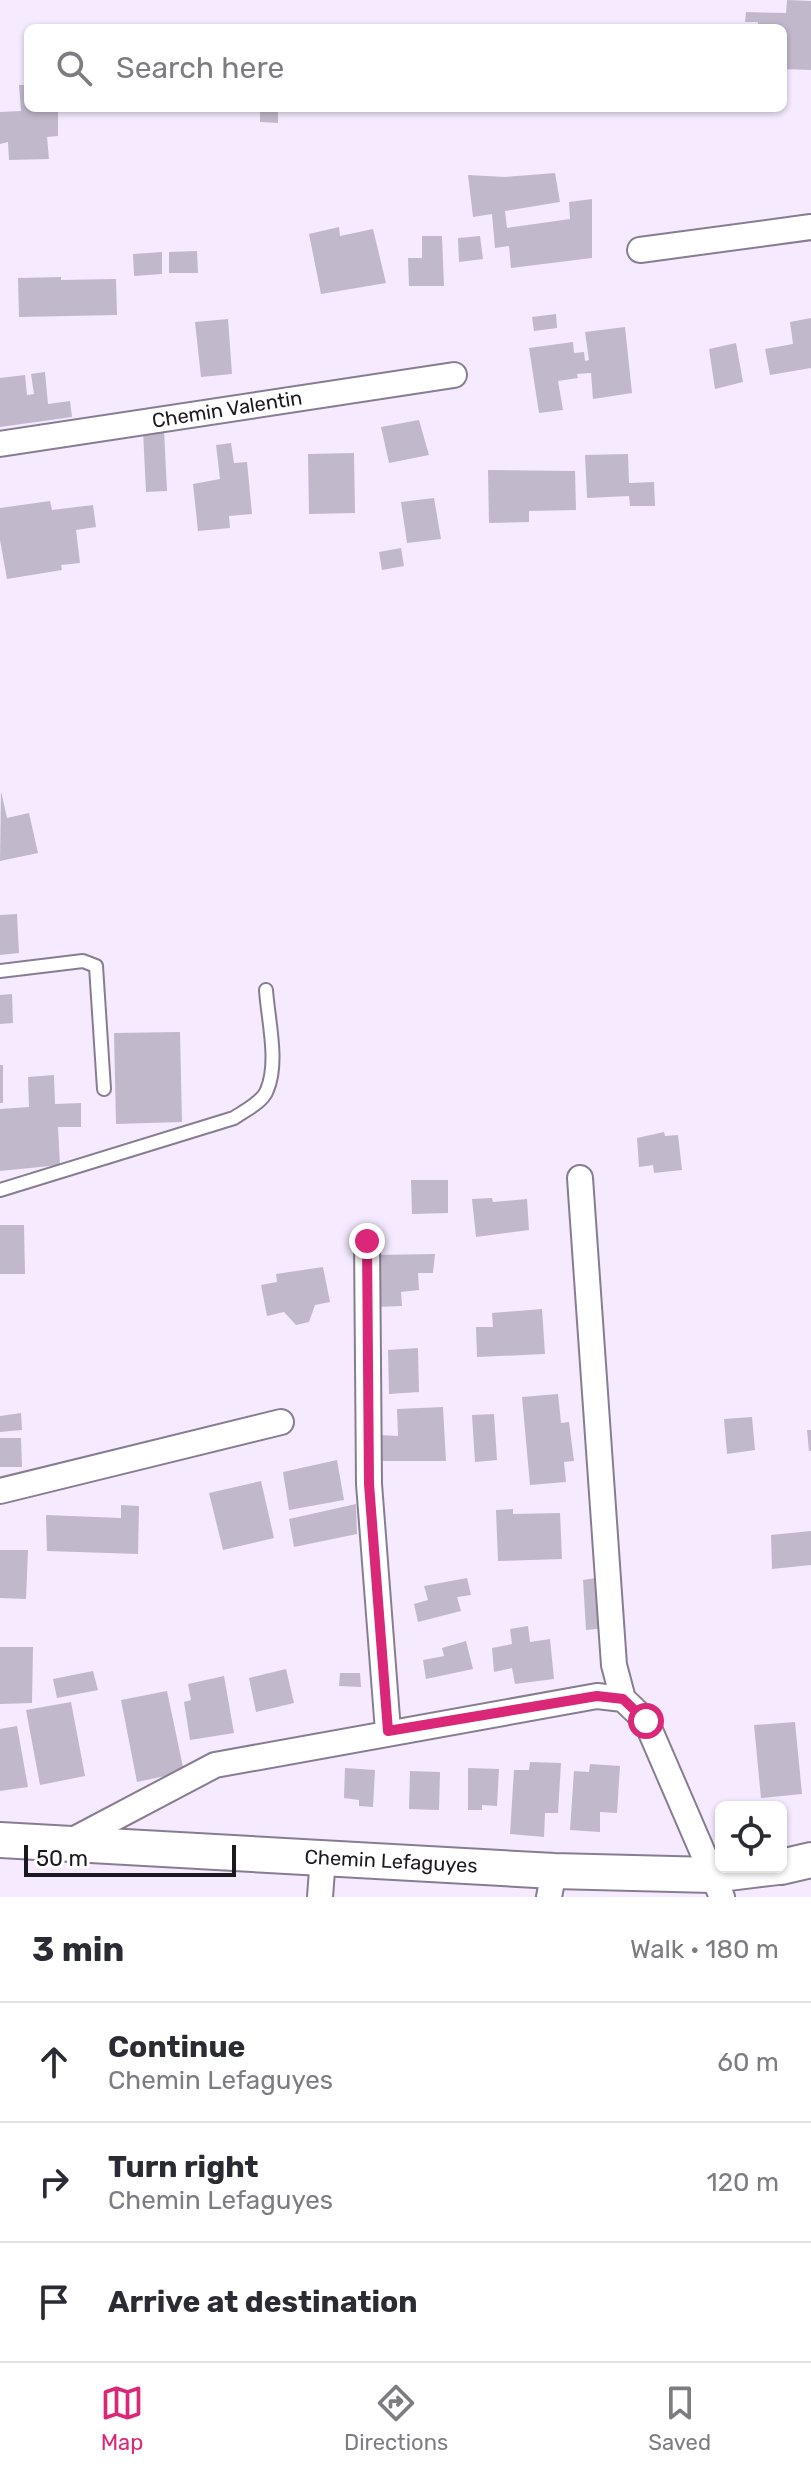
<!DOCTYPE html>
<html lang="en">
<head>
<meta charset="utf-8">
<style>
	body { margin:0; font-family:Rubik,sans-serif; background:#f7f7f7; color:#2b2b33 }
	.controls { position:absolute; right:24px; bottom:24px; display:grid; overflow:hidden; border-radius:12px; box-shadow:0 2px 6px #0004 }
	.controls button { width:72px; height:72px; display:grid; place-items:center; padding:0; border:0; border-bottom:2px solid #e1e1e2; background:#fff; color:#2b2b33; font:40px sans-serif }
	.scale { position:absolute; left:24px; bottom:20px; width:212px; box-sizing:border-box; padding-left:8px; border:4px solid #1c181f; border-top:0; font-size:22px; line-height:28px; white-space:nowrap; color:#1c181f; -webkit-text-stroke:6px #fff; paint-order:stroke }
	.stop { position:absolute; width:24px; height:24px; margin:-18px; border:6px solid #db2777; border-radius:50%; background:#fff }
	.stop.end { background:#db2777; border-color:#fff; box-shadow:0 2px 8px #0008 }
	.list { margin:0; padding:0; list-style:none }
	h2 { display:flex; justify-content:space-between; align-items:center; height:104px; margin:0; padding:0 32px; font-size:34px }
	h2 small { font-size:26px; font-weight:400; color:#7c7c81 }
	.list li { display:grid; grid-template-columns:52px 1fr auto; gap:24px; align-items:center; box-sizing:border-box; height:120px; padding:0 32px; border-top:2px solid #e1e1e2 }
	.list b { display:block; font-size:30px; white-space:nowrap }
	.list p { margin:0; font-size:26px; white-space:nowrap; color:#7c7c81 }
	.list em { font-size:26px; font-style:normal; color:#7c7c81 }
	.icon { flex:none; width:44px; height:44px; fill:none; stroke:currentColor; stroke-width:2; stroke-linecap:round; stroke-linejoin:round }
	.map { position:relative; flex:none; width:811px; height:1897px; overflow:hidden }
	.search { position:absolute; background:#fff; box-shadow:0 2px 6px #0004; left:24px; right:24px; top:24px; height:88px; display:flex; align-items:center; gap:20px; box-sizing:border-box; padding:0 28px; border-radius:12px; color:#7c7c81; font-size:30px }
	.sheet { height:464px; background:#fff }
	nav { display:flex; justify-content:space-around; align-items:center; box-sizing:border-box; height:112px; border-top:2px solid #e1e1e2; background:#fff; font-size:22px; color:#7c7c81 }
	nav a { display:grid; justify-items:center; gap:4px }
	nav .on { color:#db2777 }
	.map>svg:first-child { display:block }
</style>
</head>
<body>
<div class="map">
<svg width="811" height="1897" viewBox="0 0 811 1897">
	<rect width="100%" height="100%" fill="#f5eaff"/>
	<path fill="#c2b8cc" d="M787,0L811,1V70L783,69V28H758V22H745L746,12L786,13Z
		M19,85H28V108H58V136L47,137L49,159L9,160L8,142L0,144V112L21,111Z
		M260,108H278V123L260,122Z
		M555,173L560,202L505,211L507,228L570,219L569,202L592,199V258L511,268L509,246L495,248L492,214L473,217L468,175L505,177Z
		M339,227L340,236L373,229L386,283L321,294L309,234Z
		M422,236H442L444,286H409L408,258H422Z
		M480,236L483,259L459,262L458,238Z
		M197,251L198,273H169V252Z
		M162,252V274L134,276L133,254Z
		M61,277V280L116,279L117,315L19,317L18,278Z
		M556,314L557,328L534,331L532,317Z
		M811,318V368L770,375L765,349L793,344L790,322Z
		M228,319L232,374L201,377L195,322Z
		M625,327L632,393L593,399L591,373L577,374L578,378L558,381L563,410L539,413L529,348L573,342L574,353L584,352L585,361L589,360L585,332Z
		M736,343L743,382L715,389L709,349Z
		M45,372L48,404L70,401L72,417L0,427V378L25,375L27,395L34,394L31,374Z
		M419,420L429,455L389,463L381,427Z
		M164,430L167,491L146,492L143,431Z
		M231,443L234,463L247,462L252,514L229,516L230,528L198,531L193,484L220,479L216,445Z
		M354,453L355,513L309,514L308,454Z
		M628,454L629,483L654,482L655,506H630L629,496L587,498L585,455Z
		M488,470L575,471L576,510L529,511V522L489,523Z
		M434,498L441,539L407,543L401,502Z
		M50,501L52,510L93,505L96,527L76,530L80,563L61,565L62,570L7,579L0,540V508Z
		M401,548L404,566L382,570L379,552Z
		M1,791L7,818L29,813L38,853L0,861Z
		M17,914L19,953L0,955V915Z
		M12,994L13,1023L0,1024V995Z
		M180,1032L182,1122L116,1124L114,1033Z
		M0,1065H3V1103H0Z
		M54,1075L55,1104L81,1103V1127H58L60,1165L0,1171V1109L29,1107L28,1077Z
		M664,1132L665,1136L678,1135L682,1170L654,1173L653,1165L639,1167L637,1138Z
		M411,1180H448V1213L412,1214Z
		M492,1198L493,1202L527,1199L529,1230L476,1237L472,1199Z
		M0,1225H24L25,1274H0Z
		M435,1254L433,1273H418L419,1290L401,1292L402,1306L377,1307L376,1255Z
		M323,1267L330,1302L315,1305L309,1322L296,1325L284,1312L267,1316L261,1285L277,1282L276,1274Z
		M542,1309L545,1354L477,1357L476,1327H493L492,1313Z
		M418,1348L419,1392L389,1394L388,1350Z
		M558,1394L561,1423L569,1422L574,1461L564,1462L566,1482L530,1485L522,1397Z
		M443,1407L446,1461H380V1435L398,1436L397,1409Z
		M21,1413L22,1430L0,1432V1416Z
		M494,1414L497,1460L475,1462L472,1415Z
		M752,1417L755,1450L727,1454L724,1419Z
		M807,1430H811V1451H809Z
		M0,1438H21L22,1467H0Z
		M337,1460L344,1500L289,1510L283,1472Z
		M261,1481L274,1538L223,1550L209,1493Z
		M356,1504L357,1534L294,1547L289,1519Z
		M121,1505L139,1506L138,1554L47,1551L46,1515L121,1518Z
		M513,1509V1514L560,1513L562,1559L498,1561L496,1510Z
		M811,1531V1565L772,1569L771,1535Z
		M0,1550H28L26,1599L0,1598Z
		M602,1577L607,1628L586,1630L583,1580Z
		M467,1578L471,1595L457,1597L461,1611L418,1622L414,1604L428,1600L424,1586Z
		M528,1626L530,1642L550,1639L554,1679L515,1684L512,1668L494,1672L492,1648L512,1644L510,1629Z
		M466,1641L473,1669L426,1679L423,1660L444,1656L442,1648Z
		M0,1647H33L32,1703L0,1704Z
		M286,1669L294,1703L256,1712L249,1678Z
		M93,1671L98,1690L57,1698L53,1679Z
		M340,1673H360L361,1687L339,1686Z
		M224,1676L234,1733L190,1740L184,1702L191,1700L188,1684Z
		M167,1691L184,1772L137,1782L121,1700Z
		M71,1702L85,1776L40,1785L26,1710Z
		M795,1722L802,1794L761,1798L754,1725Z
		M17,1726L28,1787L0,1791V1729Z
		M530,1762L561,1763L558,1813H545L544,1837L510,1834L514,1770H529Z
		M590,1764L620,1766L617,1813L600,1812V1832L570,1830L574,1771L589,1772Z
		M345,1768L375,1770L373,1807L359,1806V1800L344,1798Z
		M468,1768L499,1769L497,1806L482,1805V1810H468Z
		M410,1771L440,1772L439,1810L409,1809Z"/>
	<g fill="none" stroke-linecap="round" stroke-linejoin="round">
		<defs>
			<path id="lane" d="M0,971L83,961L96,966L104,1089
				M0,1190L234,1118C244,1111 263,1102 267,1090C279,1062 268,1020 266,990"/>
			<path id="street" d="M640,250L811,227
				M0,444L454,375
				M580,1178L614,1665L623,1699
				M367,1241L369,1484L388,1731
				M0,1491L281,1422
				M69,1842L215,1765L597,1696L623,1699L646,1721L722,1897
				M320,1897L323,1857
				M549,1897L554,1871"/>
			<path id="secondary" d="M0,1840L554,1871L712,1875L778,1867
				M781,1867L811,1860"/>
		</defs>
		<use href="#lane" stroke="#877d90" stroke-width="16"/>
		<use href="#street" stroke="#877d90" stroke-width="28"/>
		<use href="#secondary" stroke="#877d90" stroke-width="38"/>
		<use href="#lane" stroke="#fff" stroke-width="12"/>
		<use href="#street" stroke="#fff" stroke-width="24"/>
		<use href="#secondary" stroke="#fff" stroke-width="34"/>
	</g>
	<g fill="none" stroke-linecap="round" stroke-linejoin="round">
		<path stroke="#db2777" stroke-width="10" d="M367,1241L369,1484L388,1731L597,1696L623,1699L646,1721"/>
	</g>
	<g text-anchor="middle" stroke-width="7" stroke-linejoin="round" paint-order="stroke">
		<g font-size="20" fill="#1c181f" stroke="#fff">
			<text transform="translate(227 409) rotate(-9)" y="7">Chemin Valentin</text>
			<text transform="translate(391 1861) rotate(3)" y="7">Chemin Lefaguyes</text>
		</g>
	</g>
</svg>
<div class="controls">
<button><svg class="icon" aria-label="locate" viewBox="0 0 24 24"><circle cx="12" cy="12" r="6"/><path d="M12 2v4M12 18v4M2 12h4M18 12h4"/></svg></button>
</div>
<div class="scale">50 m</div>
<div class="stop" style="left:646px;top:1721px"></div>
<div class="stop end" style="left:367px;top:1241px"></div>
<div class="search"><svg class="icon" aria-label="search" viewBox="0 0 24 24"><circle cx="10" cy="10" r="6"/><path d="M15 15l6 6"/></svg>Search here</div>
</div>
<section class="sheet">
<h2>3 min<small>Walk · 180 m</small></h2>
<ul class="list">
<li><svg class="icon" aria-label="ahead" viewBox="0 0 24 24"><path d="M12 20V5M6 11l6-6 6 6"/></svg><div><b>Continue</b><p>Chemin Lefaguyes</p></div><em>60 m</em></li>
<li><svg class="icon" aria-label="right" viewBox="0 0 24 24"><path d="M7 20v-9h11M14 6l5 5-5 5"/></svg><div><b>Turn right</b><p>Chemin Lefaguyes</p></div><em>120 m</em></li>
<li><svg class="icon" aria-label="arrive" viewBox="0 0 24 24"><path d="M6 21V4h12l-3 4 3 4H6"/></svg><div><b>Arrive at destination</b></div></li>
</ul>
</section>
<nav>
<a class="on"><svg class="icon" aria-label="map" viewBox="0 0 24 24"><path d="M3 6l6-2 6 2 6-2v14l-6 2-6-2-6 2zM9 4v14M15 6v14"/></svg>Map</a>
<a><svg class="icon" aria-label="directions" viewBox="0 0 24 24"><path d="M12 3l9 9-9 9-9-9zM9 14v-3h6M13 9l2 2-2 2"/></svg>Directions</a>
<a><svg class="icon" aria-label="saved" viewBox="0 0 24 24"><path d="M7 4h10v16l-5-4-5 4z"/></svg>Saved</a>
</nav>
</body>
</html>
